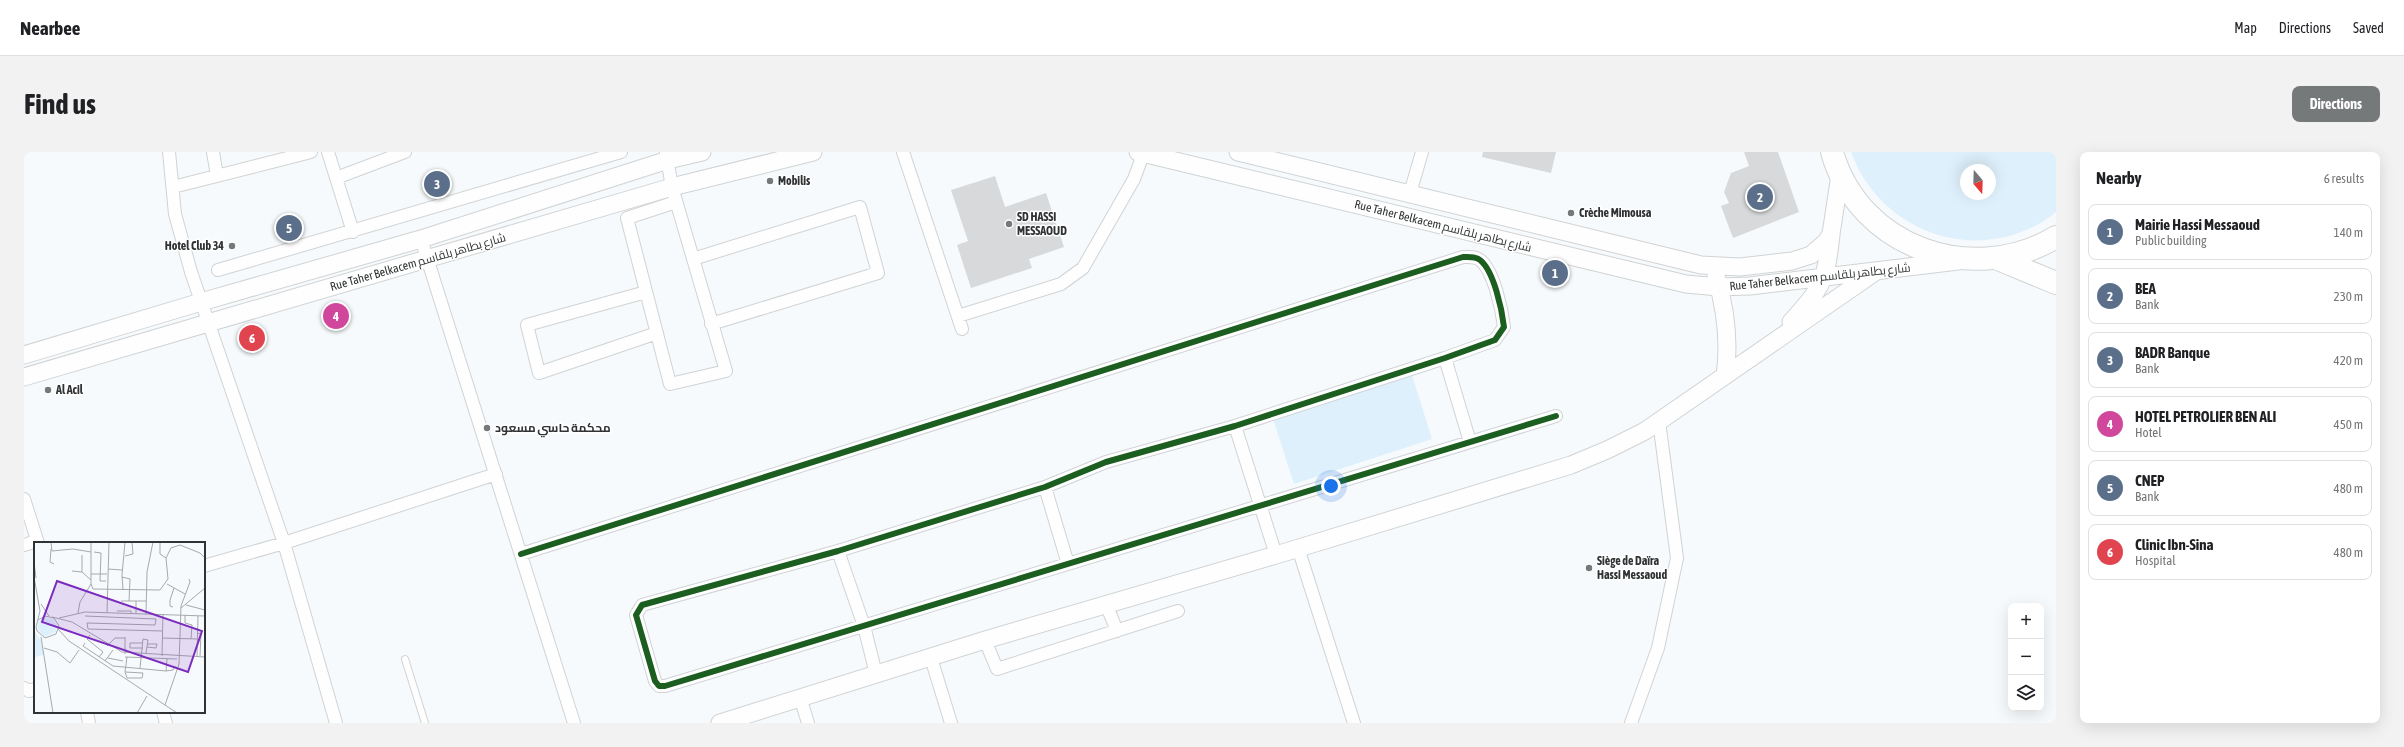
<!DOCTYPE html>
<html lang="en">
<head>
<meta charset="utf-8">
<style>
	body { margin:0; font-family:"Asap Condensed",Cairo,sans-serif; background:#f2f2f2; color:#202124 }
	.controls { position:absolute; right:12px; bottom:12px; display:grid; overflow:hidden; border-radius:8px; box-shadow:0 4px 16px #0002 }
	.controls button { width:36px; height:36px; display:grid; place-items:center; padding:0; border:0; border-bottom:1px solid #e0e0e0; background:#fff; color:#202124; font:20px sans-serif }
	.compass { position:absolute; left:1936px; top:12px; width:36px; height:36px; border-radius:50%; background:#fff; box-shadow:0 4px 16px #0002; rotate:161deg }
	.you { position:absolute; left:1307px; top:334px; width:14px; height:14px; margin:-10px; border:3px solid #fff; border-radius:50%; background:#1a73e8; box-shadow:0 0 0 6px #1a73e833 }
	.badge { display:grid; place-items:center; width:26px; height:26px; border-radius:50%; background:#76797a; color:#fff; font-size:13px; font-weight:700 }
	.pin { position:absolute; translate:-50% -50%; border:2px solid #fff; box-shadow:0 1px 4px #0006 }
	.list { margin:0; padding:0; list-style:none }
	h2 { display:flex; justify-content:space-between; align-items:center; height:52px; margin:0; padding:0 16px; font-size:17px }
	h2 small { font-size:13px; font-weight:400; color:#757577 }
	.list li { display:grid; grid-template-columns:26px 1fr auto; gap:12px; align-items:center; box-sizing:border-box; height:56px; margin:0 8px 8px; padding:0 8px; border:1px solid #e0e0e0; border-radius:8px }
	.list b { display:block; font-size:15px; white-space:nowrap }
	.list p { margin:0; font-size:13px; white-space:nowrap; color:#757577 }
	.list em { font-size:13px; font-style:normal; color:#757577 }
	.icon { flex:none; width:22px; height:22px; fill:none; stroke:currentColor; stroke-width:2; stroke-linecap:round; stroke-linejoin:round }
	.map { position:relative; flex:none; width:2032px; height:571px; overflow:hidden; border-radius:8px }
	header { display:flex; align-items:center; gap:24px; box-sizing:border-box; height:56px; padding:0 20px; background:#fff; border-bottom:1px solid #e0e0e0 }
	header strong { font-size:19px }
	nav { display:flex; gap:22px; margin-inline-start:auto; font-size:14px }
	.intro { display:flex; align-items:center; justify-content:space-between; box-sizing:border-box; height:96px; padding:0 24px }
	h1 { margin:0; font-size:28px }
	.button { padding:10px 18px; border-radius:8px; background:#76797a; color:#fff; font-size:14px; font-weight:700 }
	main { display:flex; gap:24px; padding:0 24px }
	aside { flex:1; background:#fff; border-radius:8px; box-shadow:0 4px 16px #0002 }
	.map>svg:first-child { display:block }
</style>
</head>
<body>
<header>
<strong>Nearbee</strong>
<nav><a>Map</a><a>Directions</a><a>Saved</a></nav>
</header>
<div class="intro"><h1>Find us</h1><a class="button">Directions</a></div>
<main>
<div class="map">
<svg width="2032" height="571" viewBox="0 0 2032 571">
	<rect width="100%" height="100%" fill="#f7fafc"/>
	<path fill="#def0fb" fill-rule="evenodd" d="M1827,0H2032V60C2020,71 2004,78 1989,83C1921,103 1851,66 1827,0ZM1942,18H1966V42H1942Z
		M1388,223L1408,287L1270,332L1249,267Z"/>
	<path fill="#d7d9db" d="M1459,0H1532L1527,21L1458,5Z
		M1720,0H1754L1775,60L1709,86L1697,54L1705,51L1700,40L1707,21L1725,14Z
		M971,24L981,55L1022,41L1040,95L1005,107L1008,116L947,136L933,93L944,89L927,38Z"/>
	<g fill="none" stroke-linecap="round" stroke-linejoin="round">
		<defs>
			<path id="lane" d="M381,507L401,571"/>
			<path id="street" d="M145,0L151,62L167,120L260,391L312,571
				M189,0L193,24
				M304,0L329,80
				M879,0L938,177
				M642,1L648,35L702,219L646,232L603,66L652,50
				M312,26L381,0
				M149,35L287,0
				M1386,41L1398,0
				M397,87L550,571
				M669,107L836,55L854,121L687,172
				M194,118L597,0
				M622,140L503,173L515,221L633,181
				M934,164L1037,132L1059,116L1110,27L1120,0
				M1421,206L1446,290
				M1211,274L1252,403
				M1021,335L1044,412
				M0,347L14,391
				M0,393L13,389
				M1274,396L1330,571
				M814,399L840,474L852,522
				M497,402L1439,105C1445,105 1451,104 1456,108C1470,119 1478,158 1480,175L1471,188L1421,206L1211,274L1082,310L1021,335L814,399L618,453L612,463L631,529L635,534H641L1532,264
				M180,414L260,391L472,322
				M1082,452L1093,479
				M961,488L973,517L1154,459
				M907,506L927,571
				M0,536L5,539L11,537
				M776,545L784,571
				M63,560L65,571
				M139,560L142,571
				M1607,571L1634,496L1653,406L1635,269"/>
			<path id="secondary" d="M1114,0L1662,132L1695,135L1726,134L1934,109
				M1214,0L1677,113L1716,115L1768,109L1787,103L1802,90L1807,82L1816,23
				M1692,124C1702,158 1706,189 1701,224
				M1767,170C1798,135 1802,130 1807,83
				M0,203L177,150L397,87L644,8L678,0
				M0,225L648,35L789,0
				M696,571L961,488L1252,403L1547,313L1583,298L1621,279L1851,120"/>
			<path id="highway" d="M1808,0C1835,96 1949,135 2032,85
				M1974,107L2032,131"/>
		</defs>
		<use href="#lane" stroke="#d0d3d4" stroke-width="8"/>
		<use href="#street" stroke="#d0d3d4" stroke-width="14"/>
		<use href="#secondary" stroke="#d0d3d4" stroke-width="19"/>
		<use href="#highway" stroke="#d0d3d4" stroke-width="24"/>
		<use href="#lane" stroke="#fefeff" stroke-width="6"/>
		<use href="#street" stroke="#fefeff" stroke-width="12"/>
		<use href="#secondary" stroke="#fefeff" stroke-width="17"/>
		<use href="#highway" stroke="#fefeff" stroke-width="22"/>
		<defs>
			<path id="cycleway" d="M497,402L1439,105C1445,105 1451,104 1456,108C1470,119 1478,158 1480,175L1471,188L1421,206L1211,274L1082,310L1021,335L814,399L618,453L612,463L631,529L635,534H641L1532,264"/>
		</defs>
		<use href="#cycleway" stroke="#fff" stroke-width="8"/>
		<use href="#cycleway" stroke="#1b5e20" stroke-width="6"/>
	</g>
	<g fill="#76797a" stroke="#fff" stroke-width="1.5">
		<circle cx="746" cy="29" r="4"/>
		<circle cx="1547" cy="61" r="4"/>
		<circle cx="985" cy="72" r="4"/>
		<circle cx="208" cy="94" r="4"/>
		<circle cx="24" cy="238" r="4"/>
		<circle cx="463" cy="276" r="4"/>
		<circle cx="1565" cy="416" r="4"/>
	</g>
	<g text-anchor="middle" stroke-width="3" stroke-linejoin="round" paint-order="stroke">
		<g font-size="12" font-weight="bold" fill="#303334" stroke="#fff" text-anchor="start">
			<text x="754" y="33">Mobilis</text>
			<text x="1555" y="65">Crèche Mimousa</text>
			<text x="993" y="69">SD HASSI<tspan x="993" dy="14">MESSAOUD</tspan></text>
			<text x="200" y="98" text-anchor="end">Hotel Club 34</text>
			<text x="32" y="242">Al Acil</text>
			<text x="471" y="280">محكمة حاسي مسعود</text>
			<text x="1573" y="413">Siège de Daïra<tspan x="1573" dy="14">Hassi Messaoud</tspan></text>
		</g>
		<g font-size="12" fill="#303334" stroke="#fff">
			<text transform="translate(1419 74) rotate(14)" y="4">Rue Taher Belkacem شارع بطاهر بلقاسم</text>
			<text transform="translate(394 110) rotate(-16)" y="4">Rue Taher Belkacem شارع بطاهر بلقاسم</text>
			<text transform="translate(1796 125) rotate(-6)" y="4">Rue Taher Belkacem شارع بطاهر بلقاسم</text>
		</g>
	</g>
	<g transform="translate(10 390)">
		<rect width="171" height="171" fill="#f7fafc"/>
		<path d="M10,76L19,77L23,84L22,90L10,95L3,87L4,80ZM0,88L7,99L10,113L0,115Z" fill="#def0fb"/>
		<path fill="none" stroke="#a7aaac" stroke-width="1" d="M17,0L18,9L39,7L57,10M126,0V12L132,16M17,7L16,20L20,22M60,10L67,11L66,39H72M48,13V30M91,14L99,12L98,0M0,20L2,36M74,27L88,28M38,29L48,30L57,38M57,32H73M0,35L6,69L2,85L3,89L11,96L22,92L25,84L20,76L11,74L4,78M88,35L96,37L95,59M57,42L59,47L126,48L134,37L132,16L137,6L146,3L166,11L171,16M133,42L151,52M89,48L88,33L91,0M87,59H112M7,62L15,74M152,63L171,68M139,65L136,64V58L140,46M147,66L171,46M83,69H97V72M44,71L46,60L57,42V0M73,71L75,0M102,72V59M112,72L113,30L119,0M151,73V81L158,83L157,97M51,74L122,77L121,83L53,81L54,87L128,89M18,75L38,80L88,110L171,115M25,76L51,70L171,74M24,87L35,99L143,171M163,91L167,92L166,114M56,93L53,97L69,110L65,115M7,95L19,171M128,96L163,97M51,101L49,104L79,124L132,129L139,128L141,124M73,104L81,96H91M113,105L122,106L123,102H113M10,106L23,110L36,121L45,108M109,106H96V101H109M91,112V95M128,114L129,72M163,114L164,74M91,115L143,117M93,115L91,130L109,131M74,116L89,119M71,119L79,108M106,126L109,97L114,98L112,111M132,129L133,117M91,130L93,136H108L109,131M131,163L145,122L147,64L156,40L155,37M103,171L113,154"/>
		<path fill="#7b2cbf" fill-opacity="0.15" stroke="#7b2cbf" stroke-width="2" d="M23,39L168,89L154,130L8,80Z"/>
		<rect width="171" height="171" fill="none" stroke="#303334" stroke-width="2"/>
	</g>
</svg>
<div class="controls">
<button>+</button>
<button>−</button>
<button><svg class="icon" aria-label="layers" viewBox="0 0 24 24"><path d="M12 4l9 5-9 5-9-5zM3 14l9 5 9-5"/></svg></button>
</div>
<svg class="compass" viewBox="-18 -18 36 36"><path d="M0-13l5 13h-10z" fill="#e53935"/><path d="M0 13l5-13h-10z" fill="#757577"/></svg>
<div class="you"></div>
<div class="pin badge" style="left:1531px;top:121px;background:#5c6f8a">1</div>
<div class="pin badge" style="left:1736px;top:45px;background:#5c6f8a">2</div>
<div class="pin badge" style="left:413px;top:32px;background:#5c6f8a">3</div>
<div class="pin badge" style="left:312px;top:164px;background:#d1479c">4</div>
<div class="pin badge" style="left:265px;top:76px;background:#5c6f8a">5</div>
<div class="pin badge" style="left:228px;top:186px;background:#e0444e">6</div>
</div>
<aside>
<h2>Nearby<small>6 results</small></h2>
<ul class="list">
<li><span class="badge" style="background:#5c6f8a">1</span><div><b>Mairie Hassi Messaoud</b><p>Public building</p></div><em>140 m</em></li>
<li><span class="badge" style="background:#5c6f8a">2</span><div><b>BEA</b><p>Bank</p></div><em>230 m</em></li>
<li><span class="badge" style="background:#5c6f8a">3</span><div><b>BADR Banque</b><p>Bank</p></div><em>420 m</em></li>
<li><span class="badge" style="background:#d1479c">4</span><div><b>HOTEL PETROLIER BEN ALI</b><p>Hotel</p></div><em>450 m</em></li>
<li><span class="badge" style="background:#5c6f8a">5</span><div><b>CNEP</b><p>Bank</p></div><em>480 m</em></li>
<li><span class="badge" style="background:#e0444e">6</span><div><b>Clinic Ibn-Sina</b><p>Hospital</p></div><em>480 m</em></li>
</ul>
</aside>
</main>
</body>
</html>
